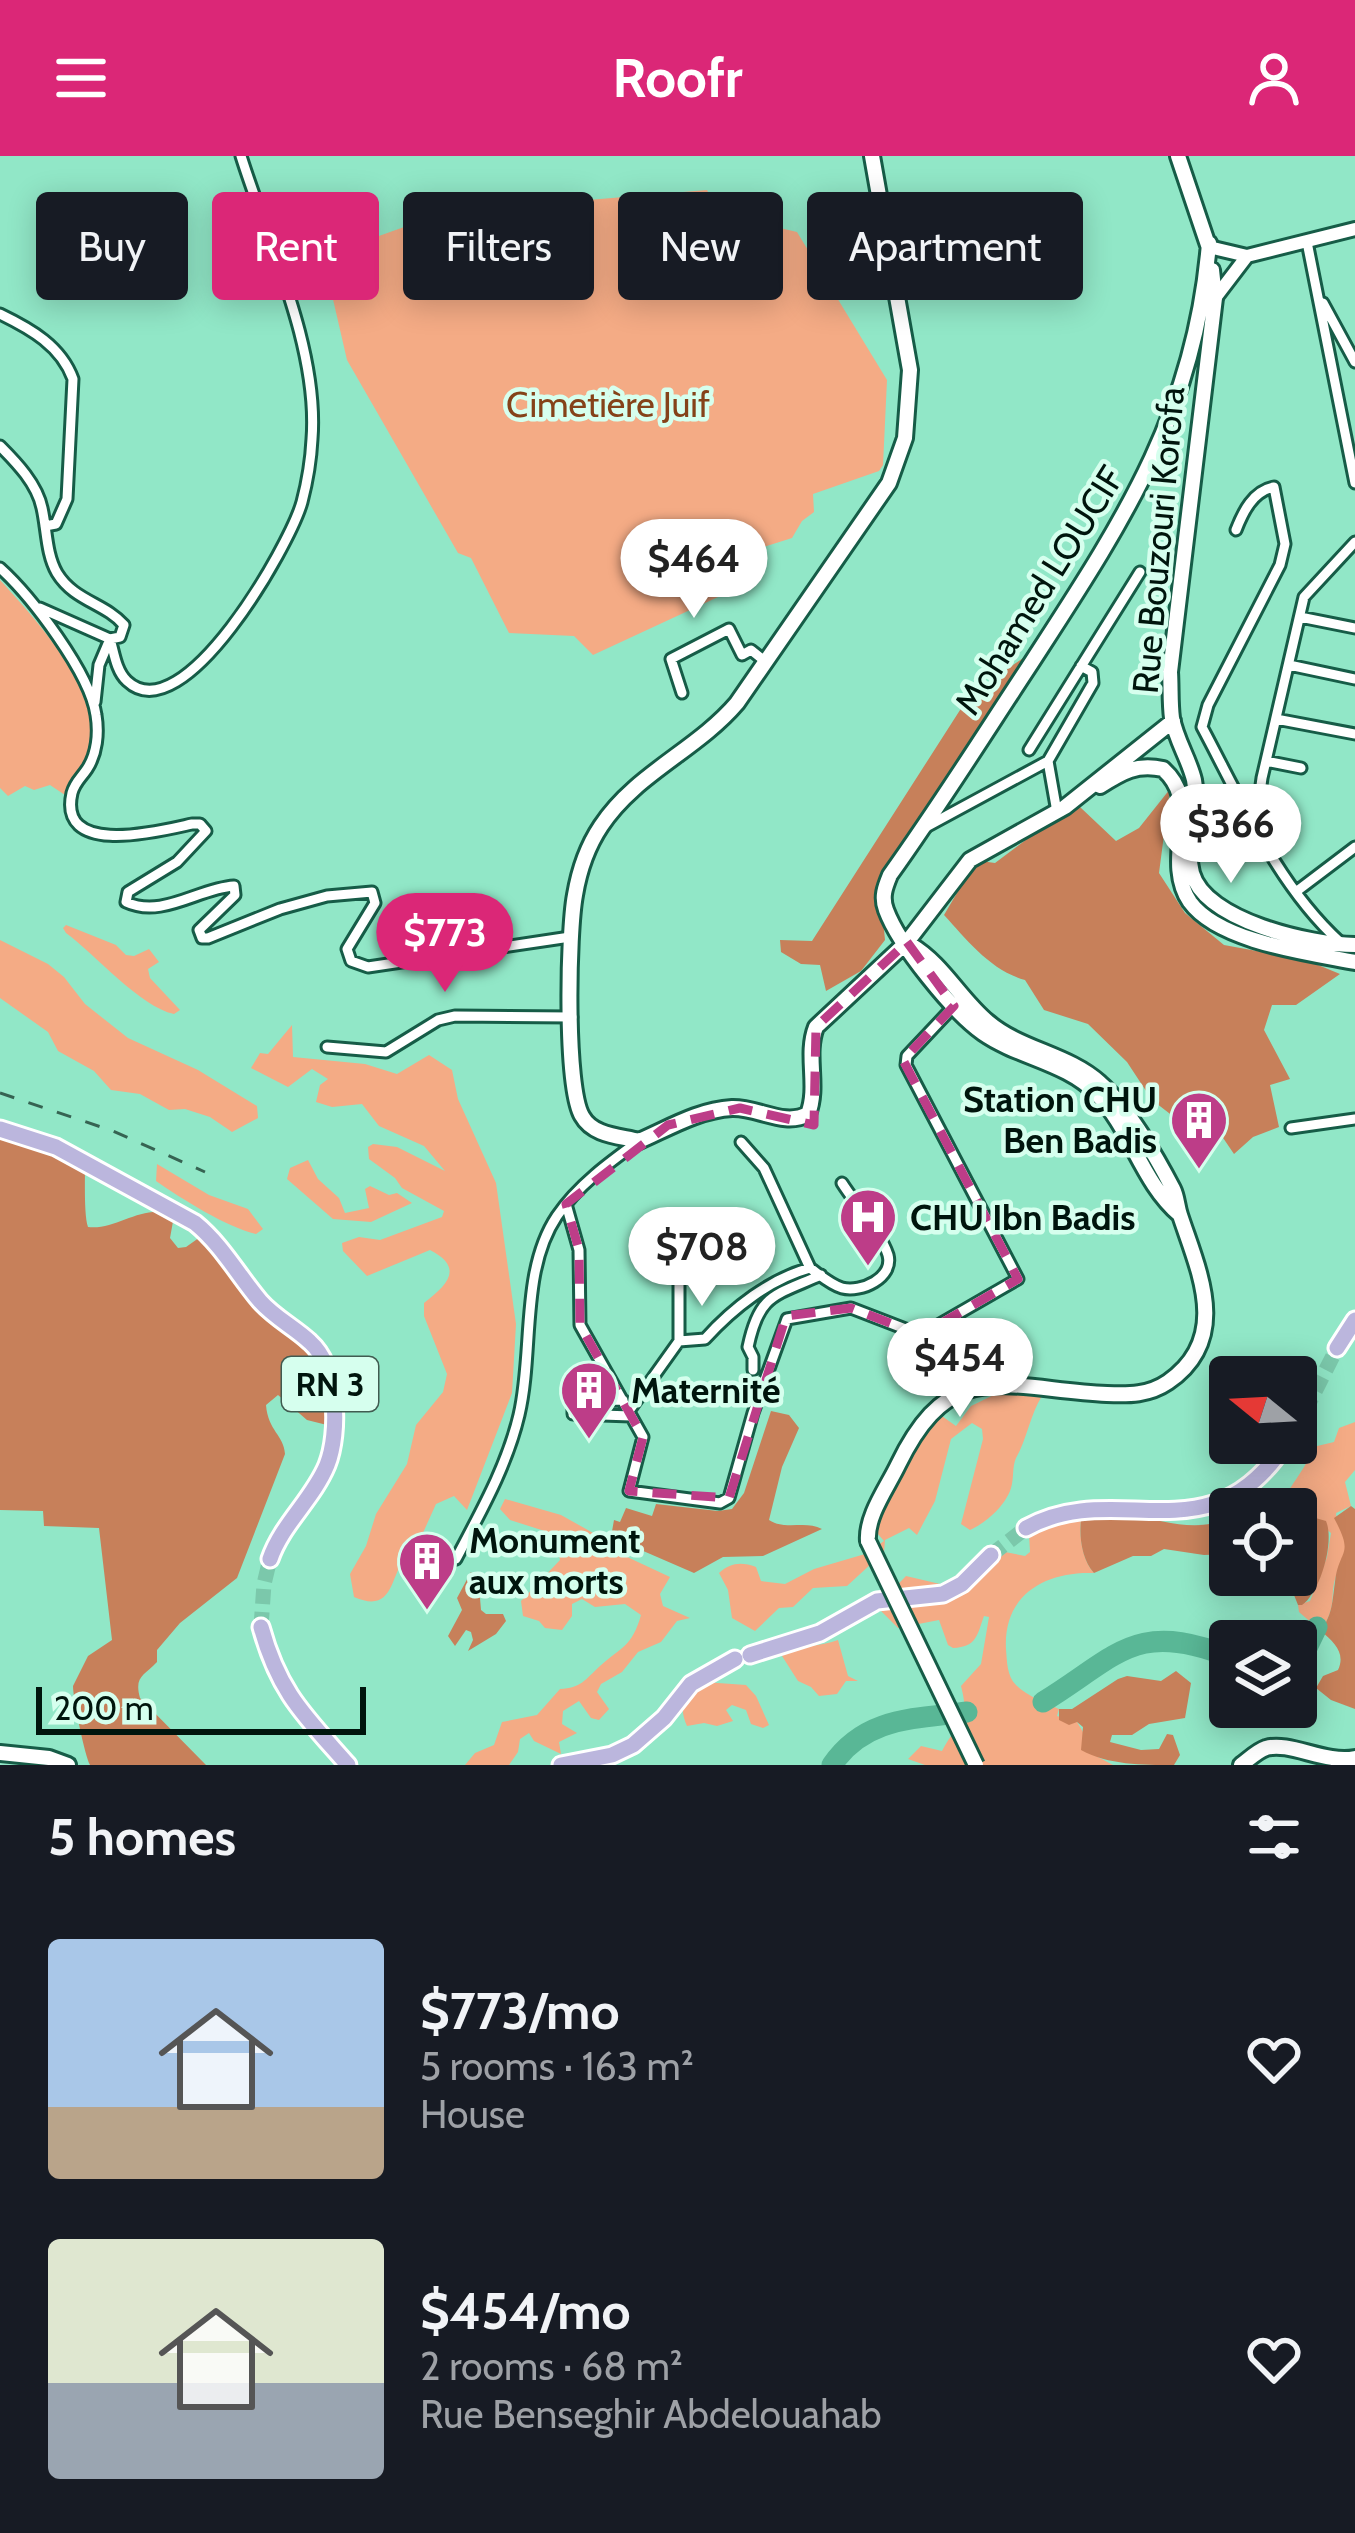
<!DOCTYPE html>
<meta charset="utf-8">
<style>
:root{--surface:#171b24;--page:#20242c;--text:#f1f3f6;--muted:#9ea1a6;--accent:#db2777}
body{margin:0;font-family:Cabin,sans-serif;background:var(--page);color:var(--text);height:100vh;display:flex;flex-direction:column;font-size:45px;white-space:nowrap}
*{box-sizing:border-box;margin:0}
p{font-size:39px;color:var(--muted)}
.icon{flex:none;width:66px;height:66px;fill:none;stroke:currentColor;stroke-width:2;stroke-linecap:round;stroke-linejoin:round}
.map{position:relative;height:1609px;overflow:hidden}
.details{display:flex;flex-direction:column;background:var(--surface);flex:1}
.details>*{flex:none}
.hud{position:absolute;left:36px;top:36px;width:1284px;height:108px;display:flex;gap:24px}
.needle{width:78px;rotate:288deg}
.buttons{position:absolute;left:1209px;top:1200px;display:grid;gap:24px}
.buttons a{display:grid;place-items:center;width:108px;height:108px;border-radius:12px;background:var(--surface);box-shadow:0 6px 30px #0003;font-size:60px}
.scale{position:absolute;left:36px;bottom:30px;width:330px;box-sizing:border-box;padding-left:12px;border:6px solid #00150d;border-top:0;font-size:33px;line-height:42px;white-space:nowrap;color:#00150d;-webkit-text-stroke:9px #d6ffee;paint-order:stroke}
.price{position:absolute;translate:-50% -102px;padding:0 27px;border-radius:42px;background:#fff;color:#222;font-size:39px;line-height:78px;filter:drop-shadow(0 3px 6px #0008)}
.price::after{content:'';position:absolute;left:50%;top:72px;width:36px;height:27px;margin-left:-18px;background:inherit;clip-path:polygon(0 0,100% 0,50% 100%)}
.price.on{background:var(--accent);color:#fff}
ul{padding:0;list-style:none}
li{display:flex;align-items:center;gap:36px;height:300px;padding:0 48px}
li span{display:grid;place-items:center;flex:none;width:336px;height:240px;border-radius:12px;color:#555}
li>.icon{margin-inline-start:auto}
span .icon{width:144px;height:144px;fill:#fffc;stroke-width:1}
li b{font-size:51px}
h2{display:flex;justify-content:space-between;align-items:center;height:144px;padding:0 48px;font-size:51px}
.chip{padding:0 42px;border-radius:12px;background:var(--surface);box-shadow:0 6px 30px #0003;font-size:42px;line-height:108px}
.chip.on{background:var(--accent);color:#fff}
header{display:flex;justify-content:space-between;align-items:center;height:156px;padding:0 48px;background:var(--accent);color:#fff;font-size:54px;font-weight:800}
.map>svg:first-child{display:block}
.green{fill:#f4ab85}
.forest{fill:#c7805a}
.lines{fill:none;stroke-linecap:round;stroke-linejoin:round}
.river{stroke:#59b796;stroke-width:21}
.primary-tunnel{stroke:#7bc8ab;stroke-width:15;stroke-dasharray:15 8;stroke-linecap:butt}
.minor-casing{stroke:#165c47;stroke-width:15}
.tertiary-casing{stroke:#165c47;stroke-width:18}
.secondary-casing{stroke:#165c47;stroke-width:20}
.primary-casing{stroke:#fff;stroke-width:21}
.minor{stroke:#fff;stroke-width:9}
.tertiary{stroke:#fff;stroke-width:12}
.secondary{stroke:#fff;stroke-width:14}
.primary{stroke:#bbb6dd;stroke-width:15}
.rail{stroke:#366352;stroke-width:3;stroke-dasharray:15 15;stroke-linecap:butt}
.secondary-bridge-casing{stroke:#165c47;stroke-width:20;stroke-linecap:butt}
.secondary-bridge{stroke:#fff;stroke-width:14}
.marked{fill:none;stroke:#bd3d88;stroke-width:9;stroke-dasharray:24 15;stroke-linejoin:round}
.labels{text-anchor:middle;stroke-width:9;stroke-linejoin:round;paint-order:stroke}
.shield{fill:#d6ffee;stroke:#405b50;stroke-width:3}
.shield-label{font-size:33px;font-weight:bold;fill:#00150d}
.park-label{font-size:36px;fill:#854219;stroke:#d6ffee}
.street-label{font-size:36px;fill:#00150d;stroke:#d6ffee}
.poi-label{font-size:36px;font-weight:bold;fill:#00150d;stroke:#d6ffee;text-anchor:start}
</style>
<header><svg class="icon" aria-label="menu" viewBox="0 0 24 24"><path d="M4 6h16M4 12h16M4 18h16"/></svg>Roofr<svg class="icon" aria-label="person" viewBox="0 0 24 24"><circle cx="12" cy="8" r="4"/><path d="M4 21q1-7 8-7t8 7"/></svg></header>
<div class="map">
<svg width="1355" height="1609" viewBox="0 0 1355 1609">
<rect width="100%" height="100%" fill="#91e7c7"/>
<path class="green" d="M 707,34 L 726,71 L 763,68 L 797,76 L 887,224 L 883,309 L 879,315 L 813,338 L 814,356 L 802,365 L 792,382 L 751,395 L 728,419 L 731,435 L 593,499 L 574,480 L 509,477 L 471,402 L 458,397 L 347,204 L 323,100 L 446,56 Z
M 0,424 C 37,465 114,546 85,607 C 80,618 70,627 65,639 L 50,629 L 34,634 L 25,630 L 8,640 L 0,632 Z
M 66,769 L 116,789 L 126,799 L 134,800 L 149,793 L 159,806 L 148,813 L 150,822 L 180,854 L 174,858 C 140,851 95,798 66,777 L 63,772 Z
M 0,784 L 48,808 L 64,821 L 85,848 L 128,882 L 198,914 L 257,950 L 258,962 L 232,976 L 210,961 L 185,953 L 169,954 L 140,938 L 111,934 L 94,915 L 58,895 L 48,876 L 0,842 Z
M 292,869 L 293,901 L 365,908 L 397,918 L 429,899 L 452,914 L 458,943 L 496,1027 L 516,1168 L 512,1237 L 467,1354 L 454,1340 L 436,1348 L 422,1379 L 403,1387 L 405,1401 C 390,1422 393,1458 354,1441 L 350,1418 L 366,1390 L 376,1358 L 407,1308 L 416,1269 L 443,1236 L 447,1218 L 424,1160 L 424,1147 C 447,1129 465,1112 430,1094 L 367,1120 L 343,1095 L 342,1087 L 359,1081 L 380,1084 L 442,1061 L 444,1055 L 402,1032 L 395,1022 L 369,1003 L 368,991 L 373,988 L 397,991 L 445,1015 L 424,990 L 379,970 L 362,948 L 332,951 L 316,946 L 320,929 L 328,923 L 312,913 L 288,931 L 251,912 L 260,897 L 268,898 Z
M 308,1004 L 318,1023 L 339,1042 L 345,1057 L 369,1052 L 365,1033 L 370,1030 L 389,1039 L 397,1037 L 412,1047 L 371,1066 L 333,1063 L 287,1023 L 290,1012 Z
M 157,1008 L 209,1039 L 248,1053 L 263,1073 L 256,1078 C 226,1071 182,1043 156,1025 Z
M 1002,1235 L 1042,1240 C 1030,1259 1027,1283 1016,1302 C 1012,1311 1014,1323 1011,1332 C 1006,1349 986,1367 970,1374 L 961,1368 L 983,1283 L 982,1273 L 972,1267 L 951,1283 L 935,1345 L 917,1379 L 909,1372 L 885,1384 L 884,1396 L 847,1430 L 813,1432 L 793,1451 L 779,1452 L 755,1475 L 732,1462 L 728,1434 L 719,1417 C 731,1406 742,1406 756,1411 L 761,1425 L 785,1428 L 814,1413 L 865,1398 L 884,1385 L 877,1377 L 873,1382 L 874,1376 L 917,1282 L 939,1258 L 956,1270 L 971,1250 Z
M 1355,1266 L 1355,1314 L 1345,1326 L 1351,1350 L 1336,1357 L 1337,1367 L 1348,1380 C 1348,1398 1343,1402 1337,1417 C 1328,1441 1339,1446 1321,1475 L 1299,1456 L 1298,1449 L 1310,1445 L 1327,1401 L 1331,1377 L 1312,1362 L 1296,1359 L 1296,1353 L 1272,1353 L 1282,1349 C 1290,1327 1307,1313 1313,1291 L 1334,1286 L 1339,1272 Z
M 505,1343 L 561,1359 L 595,1378 L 608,1392 L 670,1421 L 660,1438 L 663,1450 L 690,1462 L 677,1465 L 661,1486 L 638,1496 L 622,1516 L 601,1528 L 597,1536 L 609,1553 L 599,1564 L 591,1562 L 579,1545 L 563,1555 L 562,1568 L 577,1577 L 559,1586 L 561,1598 L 534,1585 L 529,1577 L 520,1583 L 518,1596 L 509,1609 L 465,1609 L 475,1597 L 494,1589 L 502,1566 L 537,1559 L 560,1533 C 581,1532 585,1524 600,1510 C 621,1491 632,1491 641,1459 L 625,1448 L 595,1451 L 582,1443 L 572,1448 L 572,1460 L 562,1474 L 545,1472 L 539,1465 L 523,1460 L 521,1445 L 560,1404 L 554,1378 L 510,1364 L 500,1353 Z
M 1071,1362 L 1081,1364 C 1079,1380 1082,1404 1094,1417 C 1045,1415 1003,1439 1006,1493 C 1007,1506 1007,1520 1016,1529 C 1027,1540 1045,1547 1059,1553 L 1057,1560 L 1077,1566 L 1098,1601 L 1113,1609 L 925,1609 L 908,1603 L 921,1590 L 942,1595 C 958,1564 971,1570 961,1530 L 981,1508 L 989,1461 L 984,1460 C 977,1479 977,1491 953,1492 L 948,1489 L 939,1464 L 898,1472 L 879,1453 L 879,1448 L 906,1420 L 940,1428 L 945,1443 C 972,1435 984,1412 1005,1396 L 1025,1400 L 1030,1396 L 1029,1378 Z
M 838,1484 L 848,1520 L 858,1525 L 846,1525 L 837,1538 L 819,1540 L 811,1531 L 798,1525 L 782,1500 L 784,1494 C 804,1489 819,1491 838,1484 Z
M 704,1526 L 746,1529 L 756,1540 L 769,1569 L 763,1572 L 751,1568 L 746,1554 L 732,1549 L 726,1554 L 733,1565 L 717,1570 L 704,1567 L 687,1570 C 677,1547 686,1541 704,1526 Z"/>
<path class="forest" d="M 1026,500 L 880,733 L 885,784 L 861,815 L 826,835 L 820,809 L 801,808 L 781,796 L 780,784 L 812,785 L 969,540 Z
M 1170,633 L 1159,717 L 1185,757 L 1224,789 L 1306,804 L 1340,818 L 1296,849 L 1272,849 L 1264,874 L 1290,923 L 1270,929 L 1279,971 L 1253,981 L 1234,998 L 1217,973 L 1210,944 L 1186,938 L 1178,964 L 1152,944 L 1127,906 L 1088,868 L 1044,854 L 1025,824 C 990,814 968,785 944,759 L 964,725 L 981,705 L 995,707 L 1051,665 L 1080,651 L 1116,685 L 1139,672 Z
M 0,980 L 40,991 L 85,1013 C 85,1026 84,1060 88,1071 C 116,1075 146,1045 174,1060 L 170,1082 L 178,1092 L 186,1091 L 203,1079 L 305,1188 L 319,1210 L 327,1269 L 307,1264 L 278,1239 L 266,1249 C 268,1275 284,1279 285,1298 L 237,1422 L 180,1467 L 157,1494 L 157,1506 C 144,1520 134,1520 140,1542 L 206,1609 L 90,1609 C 85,1600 73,1543 73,1530 L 88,1500 L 112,1484 L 99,1372 L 44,1370 L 43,1355 L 0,1354 Z
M 771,1255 L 789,1259 L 799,1272 L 782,1311 L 769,1364 C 786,1375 805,1364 822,1373 L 763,1400 L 723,1401 L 694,1417 L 611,1381 L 614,1364 L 620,1366 L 626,1352 L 652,1360 L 656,1348 L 718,1355 L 732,1353 L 744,1337 Z
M 1351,1350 L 1355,1353 L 1355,1553 L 1331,1544 L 1316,1532 L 1323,1520 L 1338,1514 C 1346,1497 1334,1486 1321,1475 C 1333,1456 1332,1447 1335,1426 C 1339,1392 1355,1401 1334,1362 Z
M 1298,1357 L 1326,1365 C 1335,1386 1320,1437 1302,1449 L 1298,1449 L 1286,1419 L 1296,1419 L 1296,1394 L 1301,1382 L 1296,1366 Z
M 1130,1360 C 1165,1364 1197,1378 1230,1361 L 1230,1398 L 1204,1399 L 1164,1393 L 1151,1400 L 1133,1400 L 1094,1417 C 1082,1404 1079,1381 1081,1364 Z
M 471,1416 L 479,1430 L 481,1454 L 486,1458 L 503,1458 L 506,1465 L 496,1478 L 468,1495 L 473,1484 L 471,1476 L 466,1474 L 455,1490 L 448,1480 L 462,1454 L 457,1442 Z
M 1176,1515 L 1191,1527 L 1185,1562 L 1149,1568 L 1132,1579 L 1112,1579 L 1110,1586 L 1141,1594 L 1159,1593 L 1167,1578 L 1173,1579 L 1180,1599 L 1174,1609 C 1141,1609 1109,1609 1081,1594 L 1083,1571 L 1077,1566 L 1069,1569 L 1059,1564 L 1059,1553 L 1072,1553 L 1118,1523 L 1127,1520 L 1161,1525 Z"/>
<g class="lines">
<path class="river" d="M 1296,1504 L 1305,1496 L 1317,1471
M 1043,1546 C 1118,1500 1135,1463 1230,1501
M 832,1609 C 865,1561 914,1563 967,1556"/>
<path class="primary-tunnel" d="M 1305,1255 L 1337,1192
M 991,1399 L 1026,1372
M 261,1471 L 264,1428 L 270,1403"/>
<g class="minor-casing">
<path id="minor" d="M 1307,86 L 1355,327
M 1323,147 L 1355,206
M 0,158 C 31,173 61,190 73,223 L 67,343 L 56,368 L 45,370
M 0,290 C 17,307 37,328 42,352 C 47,374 46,398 57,417 C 74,445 105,447 124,469 L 120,481 L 110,483 L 99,509 L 95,546
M 1236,374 C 1243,356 1253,335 1274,331 L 1285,388 L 1280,409 L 1208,549 L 1202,571 C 1241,644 1278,730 1340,786
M 0,412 C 31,440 90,517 96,559 C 99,577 97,598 87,613 C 81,622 75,626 72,637 C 57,703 164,674 192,668 L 200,668 L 206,675 L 177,706 L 128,736 L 126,746 C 162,763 199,732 234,730 L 235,739 L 199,774 L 202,782 L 208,782 L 280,753 L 327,740 L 372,736 L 375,747 L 347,793 L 351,805 L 368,811 L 570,781
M 40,452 L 110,483 C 114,496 116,515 127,525 C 183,578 290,389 302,346 C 307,327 311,303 312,283 C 319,193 268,86 241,0
M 1300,461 L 1355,472
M 1289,509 L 1355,523
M 682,537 L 671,503 L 729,473 L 742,499 L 751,494 L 766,506
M 1276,563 L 1355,578
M 1029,594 L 1140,416
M 1048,605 L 1057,656
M 1266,605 L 1301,612
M 1256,666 L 1262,622 L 1304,441 L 1355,386
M 926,671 L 1048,605 L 1093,527 L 1092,516 L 1081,510
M 1297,735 L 1355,691
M 327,891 L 386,896 L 438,864 L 455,860 L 572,861
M 1291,972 L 1355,963
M 741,986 L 764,1012 L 810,1112
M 566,1048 L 579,1094 L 580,1169 L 643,1281 L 629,1335 L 720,1347 L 729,1342 L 753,1257 L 787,1163 L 851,1152 L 921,1179 L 1018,1123 L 906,909 L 907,900 L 955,849
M 679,1185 L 679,1121
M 753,1214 L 753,1201 L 748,1191 C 759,1138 774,1140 821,1119
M 623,1244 L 578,1245 L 573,1248 L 573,1258 L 631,1260
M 629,1255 L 679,1185 L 705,1183 C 733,1152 770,1123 810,1112 C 820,1119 831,1129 842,1132 C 861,1137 894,1122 888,1099 C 882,1079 854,1046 842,1027
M 456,1403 C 480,1357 507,1310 519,1259 C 534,1196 520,1115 557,1060 C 578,1029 610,1006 639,985"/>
</g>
<g class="tertiary-casing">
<path id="tertiary" d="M 1209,91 L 1247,100 L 1355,73
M 1215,142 L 1247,100"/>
</g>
<g class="secondary-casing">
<path id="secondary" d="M 872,0 L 910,214 L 905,282 L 889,327 L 737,547 C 697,594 635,618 601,670 C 587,691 579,715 575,739 C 568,776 565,931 582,960 C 593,980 620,980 639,985 C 669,972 698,954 732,952 C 758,951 784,971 808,958 C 819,930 805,899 816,871 L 907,786 L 970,704 L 1065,651 L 1173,565
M 1178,0 L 1209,92
M 1212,114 L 1215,142 L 1170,516 C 1171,531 1170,547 1172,562 C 1176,584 1189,603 1194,624 C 1200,655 1184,687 1192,717 C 1205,765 1312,789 1355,789
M 1100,630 C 1122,616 1137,607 1163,613 C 1182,630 1183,649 1181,673 C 1179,698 1175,724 1190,746 C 1219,786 1309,797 1355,806
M 1180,1059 C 1142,1027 1131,973 1097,938 C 1066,906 1019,902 983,877 C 953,856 899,789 886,754 C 881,741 885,731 890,719 C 938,652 982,582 1028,512 C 1119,371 1195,261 1209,87
M 868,1385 C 866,1360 887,1332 898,1309 C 951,1199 1005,1233 1107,1238 C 1129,1239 1149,1239 1168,1226 C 1232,1182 1198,1114 1180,1059 C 1177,1050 1177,1041 1173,1033 C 1157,1002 1127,950 1100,927 C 1068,898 1021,894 988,866 C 960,843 943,808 911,789
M 0,1597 L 49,1602 L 68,1609
M 1241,1609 C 1248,1604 1257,1595 1266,1592 C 1290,1585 1325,1608 1355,1602"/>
</g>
<g class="primary-casing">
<path id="primary" d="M 0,973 L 56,991 L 195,1067 C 222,1089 238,1119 260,1145 C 275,1162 294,1171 310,1186 C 338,1211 340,1276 327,1309 C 313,1343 282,1368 270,1403
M 1337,1192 L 1355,1164
M 1296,1270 L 1305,1255
M 1026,1372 C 1117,1321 1210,1405 1286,1287
M 261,1471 C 279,1537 305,1560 348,1609
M 750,1499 L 820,1477 L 877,1445 L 943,1438 L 962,1428 L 991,1399
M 561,1609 L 612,1599 L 633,1589 L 664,1562 L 691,1528 L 735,1503"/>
</g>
<use href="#minor" class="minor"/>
<use href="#tertiary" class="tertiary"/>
<use href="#secondary" class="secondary"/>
<use href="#primary" class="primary"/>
<path class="rail" d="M 0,937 L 113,975 L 205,1016"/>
<g class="secondary-bridge-casing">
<path id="secondary-bridge" d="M 868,1385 L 976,1609"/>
</g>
<use href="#secondary-bridge" class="secondary-bridge"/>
</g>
<path class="marked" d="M 907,786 L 954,850 L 903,904 L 1018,1123 L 921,1179 L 851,1152 L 786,1160 L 729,1342 L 629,1335 L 643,1281 L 580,1169 L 579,1094 L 566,1048 L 668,969 L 740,952 L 814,969 L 816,871 Z"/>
<defs>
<g id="building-pin" transform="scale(3)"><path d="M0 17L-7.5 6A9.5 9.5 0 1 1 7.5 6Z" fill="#bd3d88" stroke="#d6ffee"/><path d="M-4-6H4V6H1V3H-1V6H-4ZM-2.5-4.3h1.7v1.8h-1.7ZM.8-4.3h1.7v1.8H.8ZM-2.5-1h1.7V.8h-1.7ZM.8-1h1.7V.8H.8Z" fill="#fff"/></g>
<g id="hospital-pin" transform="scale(3)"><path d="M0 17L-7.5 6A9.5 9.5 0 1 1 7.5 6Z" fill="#bd3d88" stroke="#d6ffee"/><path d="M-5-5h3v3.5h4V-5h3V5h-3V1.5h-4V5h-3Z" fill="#fff"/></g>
</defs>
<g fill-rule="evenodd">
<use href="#building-pin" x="1199" y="964"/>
<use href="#hospital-pin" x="868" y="1061"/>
<use href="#building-pin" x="589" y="1234"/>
<use href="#building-pin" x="427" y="1405"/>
</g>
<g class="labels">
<rect class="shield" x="282" y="1201" width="96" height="54" rx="9"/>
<g class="shield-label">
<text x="330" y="1240">RN 3</text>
</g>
<g class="park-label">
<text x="608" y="261">Cimetière Juif</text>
</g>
<g class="street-label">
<text transform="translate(1158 384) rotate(-85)" y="13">Rue Bouzouri Korofa</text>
<text transform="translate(1039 434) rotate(-58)" y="13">Mohamed LOUCIF</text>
</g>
<g class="poi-label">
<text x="1157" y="956" text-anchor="end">Station CHU<tspan x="1157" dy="41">Ben Badis</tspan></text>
<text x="910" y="1074">CHU Ibn Badis</text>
<text x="631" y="1247">Maternité</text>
<text x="469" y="1397">Monument<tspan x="469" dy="41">aux morts</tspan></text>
</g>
</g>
</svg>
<div class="buttons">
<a><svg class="needle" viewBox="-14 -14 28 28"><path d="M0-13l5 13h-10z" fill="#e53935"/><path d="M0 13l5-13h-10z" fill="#9ea1a6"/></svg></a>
<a><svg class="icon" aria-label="locate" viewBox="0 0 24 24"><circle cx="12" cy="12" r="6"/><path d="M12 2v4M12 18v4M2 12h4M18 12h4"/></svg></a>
<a><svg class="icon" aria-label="layers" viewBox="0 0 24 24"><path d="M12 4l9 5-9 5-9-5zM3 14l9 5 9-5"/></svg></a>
</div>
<div class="scale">200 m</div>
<b class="price" style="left:694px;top:465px">$464</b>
<b class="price" style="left:1231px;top:730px">$366</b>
<b class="price on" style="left:445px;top:839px">$773</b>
<b class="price" style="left:702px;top:1153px">$708</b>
<b class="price" style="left:960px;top:1264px">$454</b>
<div class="hud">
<a class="chip">Buy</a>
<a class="chip on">Rent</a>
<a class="chip">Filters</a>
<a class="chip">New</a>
<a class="chip">Apartment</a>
</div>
</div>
<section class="details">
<h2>5 homes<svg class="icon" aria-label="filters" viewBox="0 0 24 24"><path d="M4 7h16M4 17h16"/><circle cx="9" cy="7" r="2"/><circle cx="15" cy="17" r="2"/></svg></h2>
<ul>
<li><span style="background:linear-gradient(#a9c7e8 70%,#b9a48a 0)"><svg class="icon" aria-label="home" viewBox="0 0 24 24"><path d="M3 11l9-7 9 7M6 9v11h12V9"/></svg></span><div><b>$773/mo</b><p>5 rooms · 163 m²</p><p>House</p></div><svg class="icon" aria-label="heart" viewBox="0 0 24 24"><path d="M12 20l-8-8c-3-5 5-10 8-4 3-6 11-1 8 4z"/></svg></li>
<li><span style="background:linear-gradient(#dfe7d0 60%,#9aa5b1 0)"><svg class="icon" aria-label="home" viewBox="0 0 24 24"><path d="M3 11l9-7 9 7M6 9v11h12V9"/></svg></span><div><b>$454/mo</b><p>2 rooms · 68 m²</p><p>Rue Benseghir Abdelouahab</p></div><svg class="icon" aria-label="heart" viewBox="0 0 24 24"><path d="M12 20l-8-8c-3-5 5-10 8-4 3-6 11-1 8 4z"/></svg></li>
</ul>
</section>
